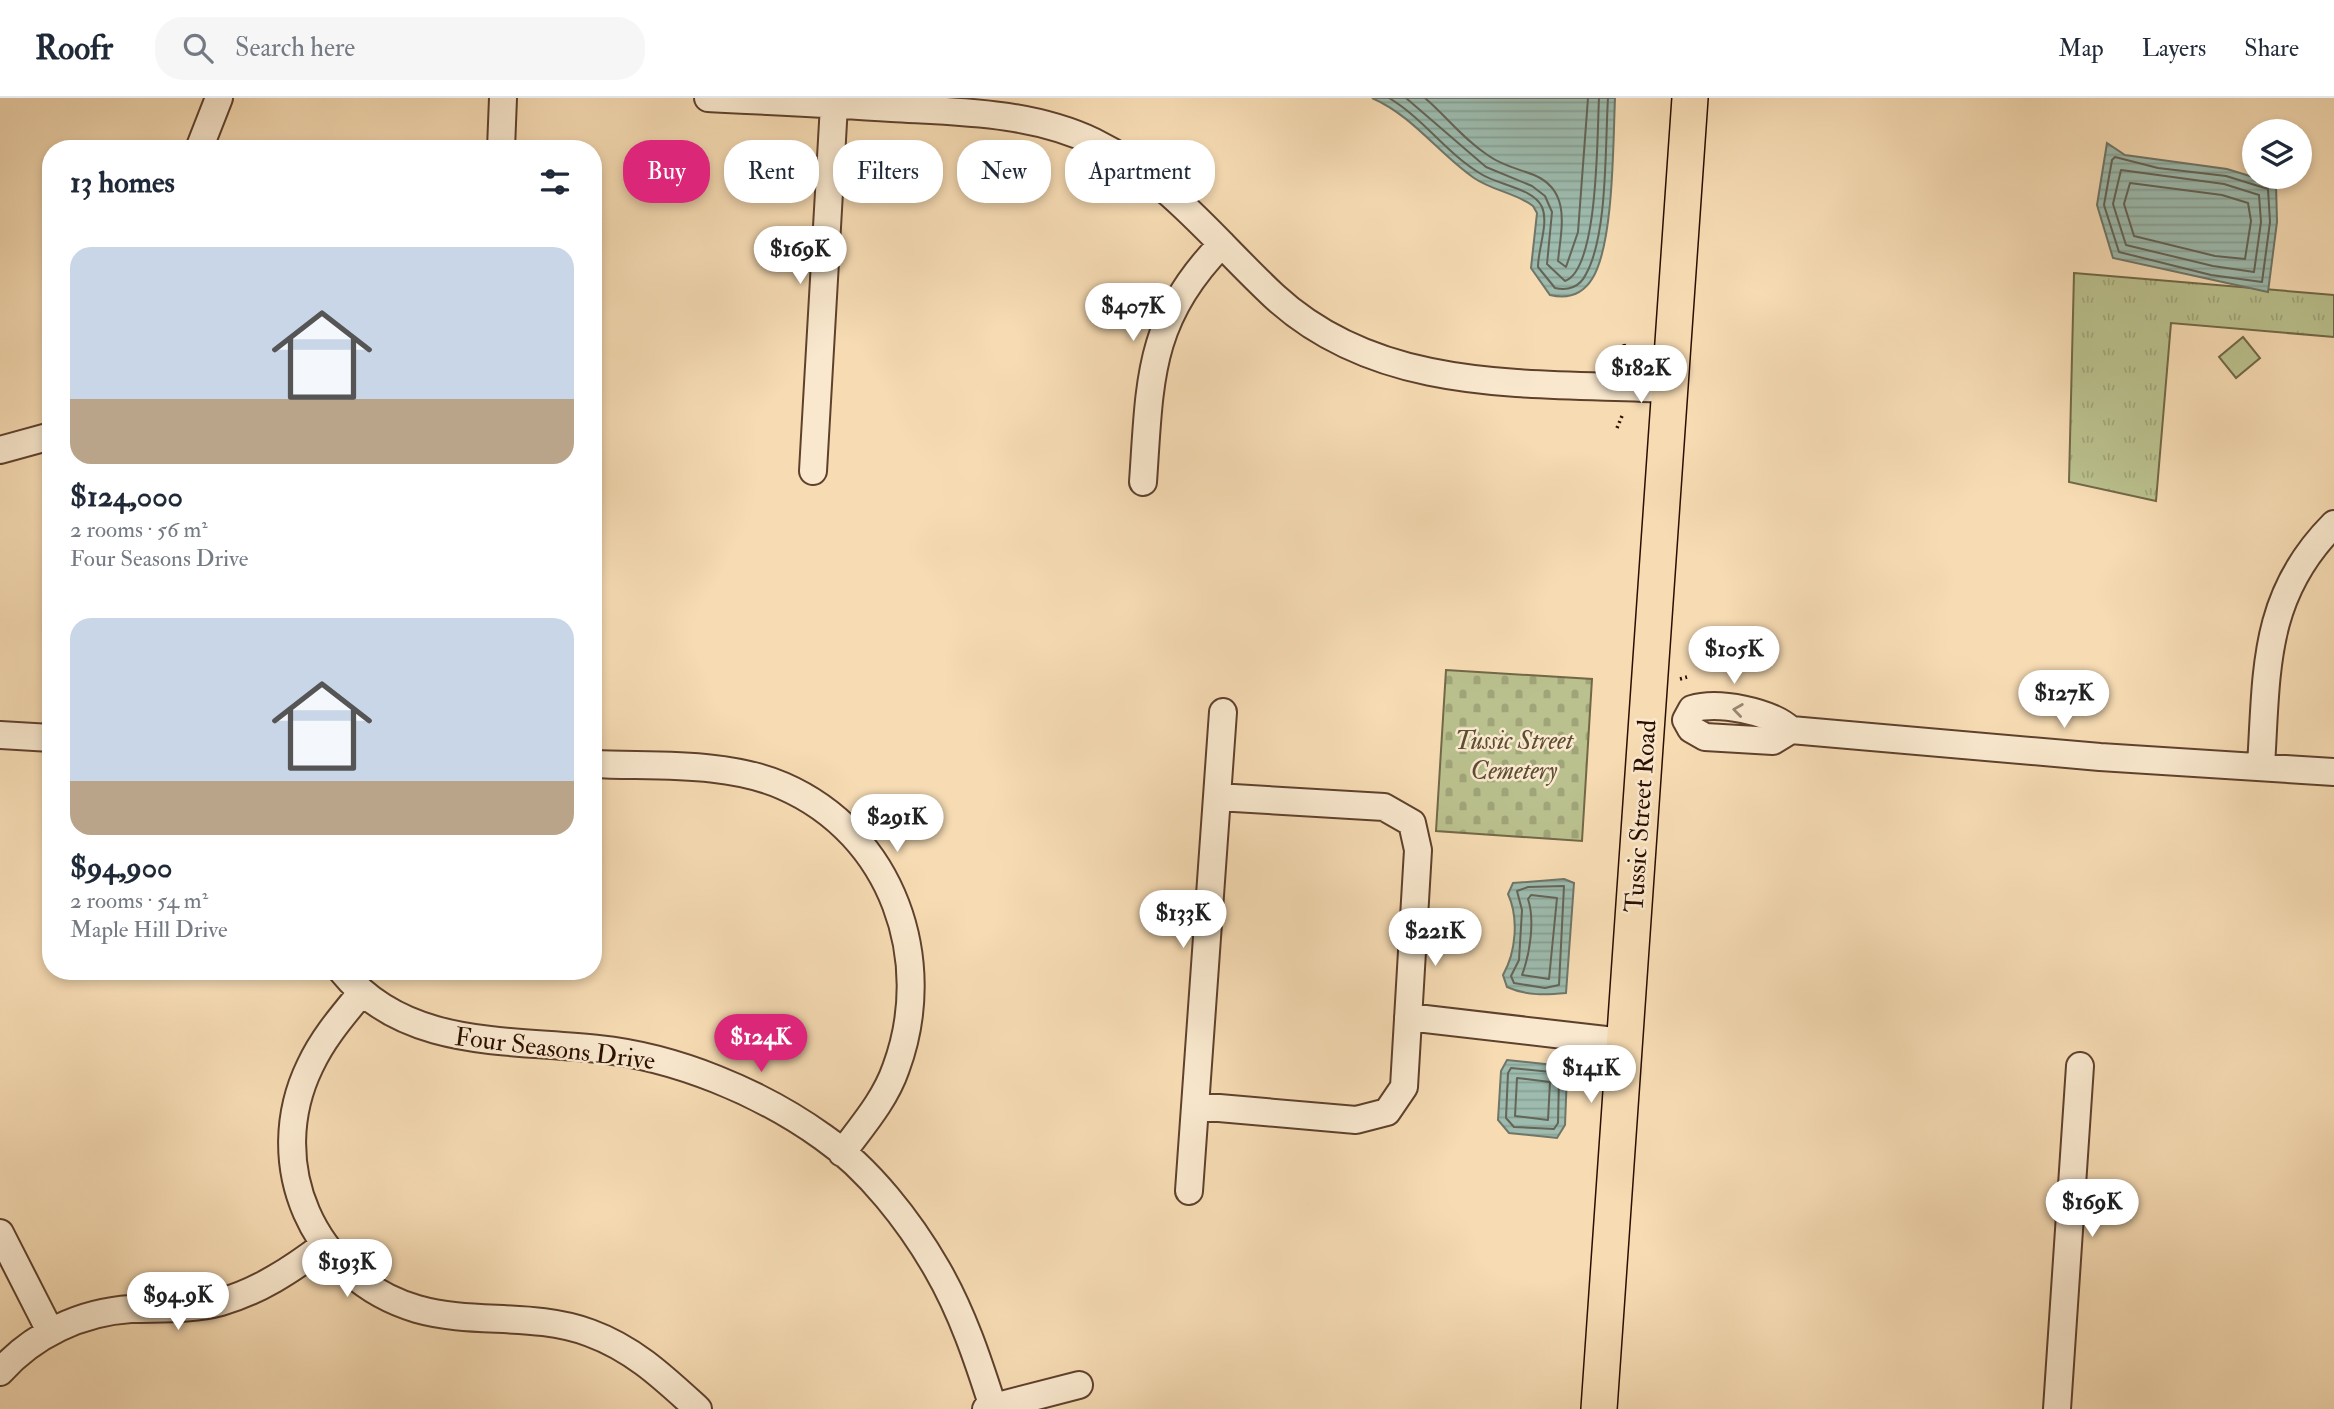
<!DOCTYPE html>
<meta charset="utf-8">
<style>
:root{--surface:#fff;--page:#f6f6f7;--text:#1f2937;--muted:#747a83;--line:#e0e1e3;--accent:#db2777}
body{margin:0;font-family:"IM FELL Double Pica",serif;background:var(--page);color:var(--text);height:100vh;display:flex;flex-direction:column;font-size:26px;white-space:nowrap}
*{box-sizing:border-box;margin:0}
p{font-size:23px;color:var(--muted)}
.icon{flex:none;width:38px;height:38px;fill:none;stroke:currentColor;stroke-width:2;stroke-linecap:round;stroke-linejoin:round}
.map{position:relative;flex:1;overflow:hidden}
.details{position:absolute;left:42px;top:42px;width:560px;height:840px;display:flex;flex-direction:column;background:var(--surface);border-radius:28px;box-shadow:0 4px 10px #0003}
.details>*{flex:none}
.hud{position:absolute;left:623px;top:42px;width:665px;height:63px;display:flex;gap:14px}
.controls{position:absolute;left:2242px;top:21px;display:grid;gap:14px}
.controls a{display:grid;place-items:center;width:70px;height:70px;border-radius:50%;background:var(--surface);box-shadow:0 4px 10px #0003;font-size:35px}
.price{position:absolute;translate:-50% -60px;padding:0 16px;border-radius:24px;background:#fff;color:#222;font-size:23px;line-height:46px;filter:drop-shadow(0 2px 4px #0008)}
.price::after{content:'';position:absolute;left:50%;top:42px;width:21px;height:16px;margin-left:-10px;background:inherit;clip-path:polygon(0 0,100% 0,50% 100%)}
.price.on{background:var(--accent);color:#fff}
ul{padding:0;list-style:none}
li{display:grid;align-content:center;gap:14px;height:371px;padding:0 28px}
li span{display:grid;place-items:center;height:217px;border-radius:21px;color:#555}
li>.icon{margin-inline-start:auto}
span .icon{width:126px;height:126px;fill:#fffc;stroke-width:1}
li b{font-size:30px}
h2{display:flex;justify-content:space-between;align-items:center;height:84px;padding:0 28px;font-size:30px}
.chip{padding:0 24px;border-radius:28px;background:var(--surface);box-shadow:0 4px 10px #0003;font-size:24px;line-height:63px}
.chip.on{background:var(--accent);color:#fff}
header{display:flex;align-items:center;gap:42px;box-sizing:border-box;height:98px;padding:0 35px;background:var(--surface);border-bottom:2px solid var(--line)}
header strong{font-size:33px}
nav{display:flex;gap:38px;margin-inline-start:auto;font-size:24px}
.search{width:490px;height:63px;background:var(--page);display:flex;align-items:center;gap:18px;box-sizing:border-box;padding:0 24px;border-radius:28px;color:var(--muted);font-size:26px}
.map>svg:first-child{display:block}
.cemetery{fill:url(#cemetery-stones);stroke:#726847;stroke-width:2}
.park{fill:url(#park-tufts);stroke:#726847;stroke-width:2}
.pitch{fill:#bac18e;stroke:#726847;stroke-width:2}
.water{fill:url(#water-rules);stroke:#6f7668;stroke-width:2}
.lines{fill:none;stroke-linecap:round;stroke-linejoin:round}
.shore{stroke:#646457;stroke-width:2}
.minor-casing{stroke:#5e412d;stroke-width:30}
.major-casing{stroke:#2b0e00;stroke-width:38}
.path{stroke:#2b0e00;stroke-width:3.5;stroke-dasharray:2 3.5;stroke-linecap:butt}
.minor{stroke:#f9e8ce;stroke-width:26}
.major{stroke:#f6dbb3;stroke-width:35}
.oneway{stroke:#9c8671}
.labels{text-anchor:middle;stroke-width:5;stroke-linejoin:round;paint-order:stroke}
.park-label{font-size:26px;font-style:italic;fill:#5d4d32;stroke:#f9e8ce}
.street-label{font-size:26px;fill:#2b0e00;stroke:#f9e8ce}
</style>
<header>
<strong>Roofr</strong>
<div class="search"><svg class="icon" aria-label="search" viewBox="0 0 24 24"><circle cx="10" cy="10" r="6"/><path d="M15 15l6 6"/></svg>Search here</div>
<nav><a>Map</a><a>Layers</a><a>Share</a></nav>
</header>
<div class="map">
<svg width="2334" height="1311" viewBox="0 0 2334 1311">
<defs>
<pattern id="cemetery-stones" width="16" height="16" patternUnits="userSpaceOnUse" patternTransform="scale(1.75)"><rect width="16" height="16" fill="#bac18e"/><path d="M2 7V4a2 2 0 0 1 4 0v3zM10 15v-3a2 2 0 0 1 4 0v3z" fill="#a0a579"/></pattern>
<pattern id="park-tufts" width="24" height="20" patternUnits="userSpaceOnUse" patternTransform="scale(1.75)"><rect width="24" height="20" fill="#bac18e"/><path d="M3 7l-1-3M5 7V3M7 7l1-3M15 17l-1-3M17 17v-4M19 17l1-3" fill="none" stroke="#a0a579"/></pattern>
<pattern id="water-rules" width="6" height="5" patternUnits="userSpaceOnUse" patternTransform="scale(1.75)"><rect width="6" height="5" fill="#9dbbae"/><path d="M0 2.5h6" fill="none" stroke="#87a094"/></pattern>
</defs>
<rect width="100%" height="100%" fill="#f6dbb3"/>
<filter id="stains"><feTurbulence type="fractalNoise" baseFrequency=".00286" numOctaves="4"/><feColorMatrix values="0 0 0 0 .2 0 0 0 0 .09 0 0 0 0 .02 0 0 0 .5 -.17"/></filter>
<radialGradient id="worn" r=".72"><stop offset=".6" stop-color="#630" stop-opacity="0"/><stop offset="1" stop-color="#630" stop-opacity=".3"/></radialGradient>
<path class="cemetery" d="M 1446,572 L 1592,581 L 1582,743 L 1436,733 Z"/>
<path class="park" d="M 2074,175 L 2334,197 L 2334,239 L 2171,225 L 2156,403 L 2069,384 Z"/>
<path class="pitch" d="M 2243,239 L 2260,260 L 2236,280 L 2219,259 Z"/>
<path class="water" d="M 1372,0 L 1615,0 C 1613,43 1614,147 1592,181 C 1582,197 1567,201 1550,197 L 1531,170 L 1537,115 L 1533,108 C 1516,95 1493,93 1474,80 C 1438,55 1413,18 1372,0 Z
M 2107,45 L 2125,57 L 2227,71 L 2276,86 L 2277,124 L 2268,194 L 2113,160 L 2097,107 Z
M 1564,781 L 1574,785 L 1566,895 C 1546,897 1527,898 1507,889 L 1503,877 C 1516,854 1519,820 1508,796 L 1513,785 Z
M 1507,962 L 1554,967 L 1567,976 L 1565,1027 L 1557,1040 L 1509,1035 L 1498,1022 L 1501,973 Z"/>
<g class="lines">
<path class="shore" d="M 1389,0 C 1424,21 1446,55 1481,76 C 1498,87 1533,90 1542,109 C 1549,125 1538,151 1538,169 L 1555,190 C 1568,193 1580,189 1586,176 C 1608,137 1605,46 1608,0
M 1406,0 L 1486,69 L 1532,88 L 1545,98 L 1552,114 L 1547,166 L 1565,183 C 1599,171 1597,34 1599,0
M 1425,0 C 1447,19 1464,42 1489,58 C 1503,68 1519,71 1534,77 C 1572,93 1561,131 1558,163 L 1566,169 L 1578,134 L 1588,0
M 2115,59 L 2158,70 L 2226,78 L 2268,91 L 2270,124 L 2262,184 L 2211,177 L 2119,154 L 2104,107 L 2112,62 Z
M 2121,72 L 2224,86 L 2259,97 L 2261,124 L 2254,174 L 2213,168 L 2126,147 L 2113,106 Z
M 2130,85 L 2222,97 L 2248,105 L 2251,123 L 2245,161 L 2215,158 L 2134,138 L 2124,106 Z
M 1564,788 L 1559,887 L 1545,890 L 1514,885 L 1511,878 L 1519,862 L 1522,812 L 1517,793 L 1528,789 Z
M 1531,797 L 1557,800 L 1549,881 L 1522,877 C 1530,856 1535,822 1528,801 Z
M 1511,970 L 1551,974 L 1559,980 L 1558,1025 L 1554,1031 L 1514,1029 L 1506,1020 L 1508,975 Z
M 1517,980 L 1550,984 L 1548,1022 L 1515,1018 Z"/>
<g class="minor-casing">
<path id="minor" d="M 708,0 C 769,3 831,6 892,10 C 961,14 1031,14 1094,44 C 1168,80 1215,143 1274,198 C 1382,298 1534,284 1670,291
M 199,51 L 219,0
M 501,51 L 503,0
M 0,352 L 51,338
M 813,373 L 834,7
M 1143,384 C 1150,284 1147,222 1222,146
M 1686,622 L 1692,611 C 1718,603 1770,613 1791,632 L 2100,659 L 2334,674
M 1686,622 L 1691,631 L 1705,639 L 1773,643 L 1791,632
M 0,637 L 51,640
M 593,666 C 654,669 726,663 783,688 C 893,736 936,862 896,970 C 885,1002 862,1028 842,1055
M 2261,668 C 2267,573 2262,498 2334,426
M 342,873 C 405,951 508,941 598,951 C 676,959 760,994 823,1039 C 869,1071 910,1124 937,1171 C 962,1214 978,1262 993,1309
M 362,894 C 343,917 323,940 310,968 C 263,1065 312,1180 417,1211 C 473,1227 534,1214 590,1235 C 634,1251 664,1280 698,1311
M 1408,919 L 1623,944
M 1196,1008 L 1356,1022 L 1387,1014 L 1404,989 L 1418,752 L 1412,725 L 1384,709 L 1217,699
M 1189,1093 L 1223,614
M 0,1135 L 50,1233
M 0,1274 C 33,1237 81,1214 131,1211 C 161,1210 192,1212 221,1204 C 259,1193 291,1172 323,1148
M 986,1311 L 1079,1287
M 2057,1311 L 2080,968"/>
</g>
<g class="major-casing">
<path id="major" d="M 1599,1311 L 1690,0"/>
</g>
<path class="path" d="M 1624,246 L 1627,260
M 1617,330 L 1622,318
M 1680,581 L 1687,579"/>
<use href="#minor" class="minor"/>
<use href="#major" class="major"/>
</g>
<defs><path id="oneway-chevron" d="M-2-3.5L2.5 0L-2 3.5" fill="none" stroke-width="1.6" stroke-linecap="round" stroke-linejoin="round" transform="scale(1.75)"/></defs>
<use class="oneway" href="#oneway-chevron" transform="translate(1738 612) rotate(-172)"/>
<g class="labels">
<g class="park-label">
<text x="1514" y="651">Tussic Street<tspan x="1514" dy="30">Cemetery</tspan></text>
</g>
<g class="street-label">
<text transform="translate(1640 718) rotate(-86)" y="9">Tussic Street Road</text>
<text transform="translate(555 950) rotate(7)" y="9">Four Seasons Drive</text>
</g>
</g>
<rect width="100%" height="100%" filter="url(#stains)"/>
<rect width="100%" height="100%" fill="url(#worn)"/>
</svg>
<div class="controls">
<a><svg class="icon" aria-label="layers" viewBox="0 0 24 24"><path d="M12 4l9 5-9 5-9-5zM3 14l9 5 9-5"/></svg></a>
</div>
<b class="price" style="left:800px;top:188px">$169K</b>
<b class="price" style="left:1133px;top:245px">$407K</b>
<b class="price" style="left:1641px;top:307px">$182K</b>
<b class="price" style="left:1734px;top:588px">$105K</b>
<b class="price" style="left:2064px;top:632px">$127K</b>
<b class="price" style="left:897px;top:756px">$291K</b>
<b class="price" style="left:1183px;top:852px">$133K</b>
<b class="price" style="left:1435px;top:870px">$221K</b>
<b class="price on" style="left:761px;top:976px">$124K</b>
<b class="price" style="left:1591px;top:1007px">$141K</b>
<b class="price" style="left:2092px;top:1141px">$169K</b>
<b class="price" style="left:347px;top:1201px">$193K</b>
<b class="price" style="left:178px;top:1234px">$94.9K</b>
<div class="hud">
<a class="chip on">Buy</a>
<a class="chip">Rent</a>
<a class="chip">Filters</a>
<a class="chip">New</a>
<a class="chip">Apartment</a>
</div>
<section class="details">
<h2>13 homes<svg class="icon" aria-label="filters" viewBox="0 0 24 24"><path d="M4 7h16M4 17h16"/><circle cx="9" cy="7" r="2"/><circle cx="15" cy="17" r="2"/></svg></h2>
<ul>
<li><span style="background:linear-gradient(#c9d6e8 70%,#b9a48a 0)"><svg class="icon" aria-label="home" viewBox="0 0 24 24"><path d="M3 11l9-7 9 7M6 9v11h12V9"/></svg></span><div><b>$124,000</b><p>2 rooms · 56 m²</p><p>Four Seasons Drive</p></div></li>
<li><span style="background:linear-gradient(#c9d6e8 75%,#b9a48a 0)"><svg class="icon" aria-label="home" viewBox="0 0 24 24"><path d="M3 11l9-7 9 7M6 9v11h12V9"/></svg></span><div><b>$94,900</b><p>2 rooms · 54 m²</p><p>Maple Hill Drive</p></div></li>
</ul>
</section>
</div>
